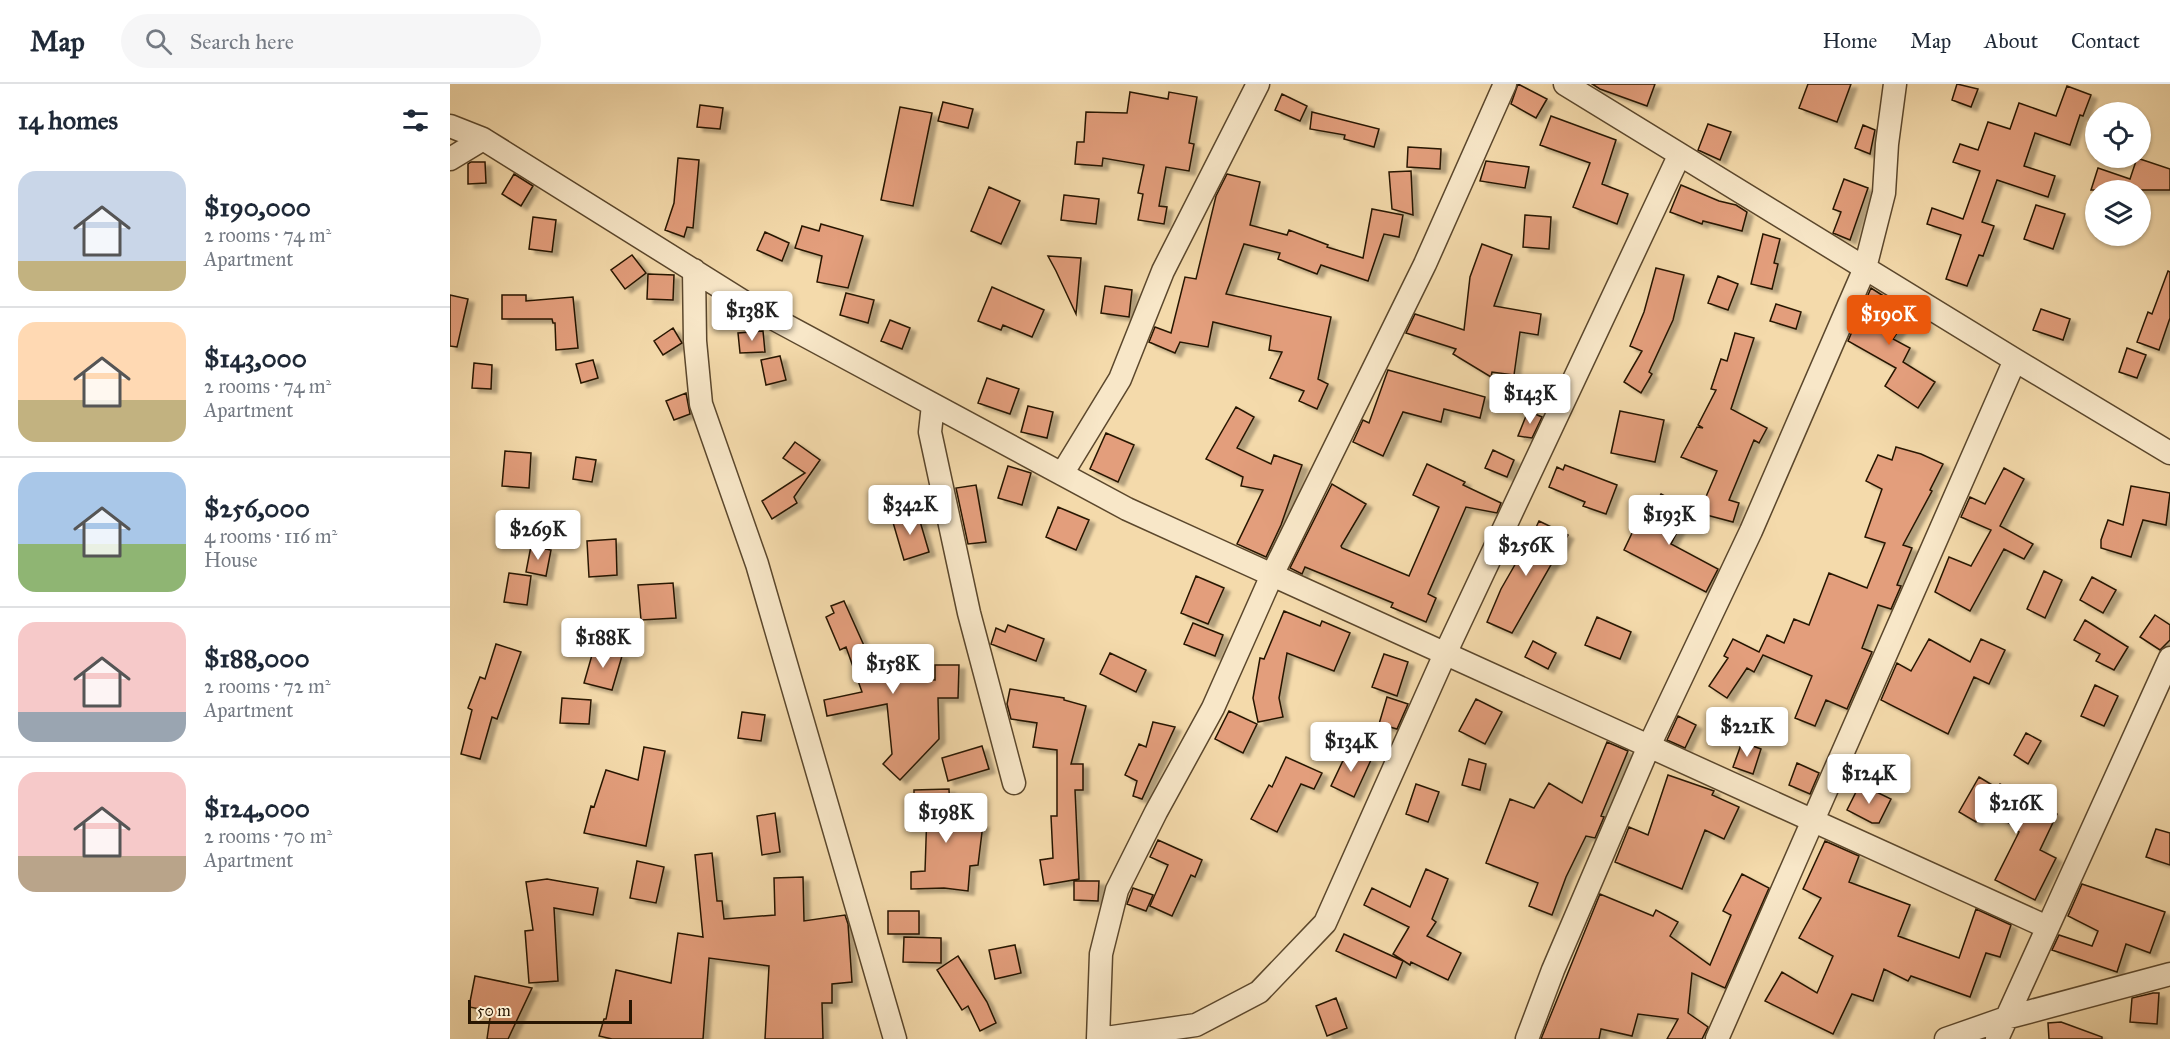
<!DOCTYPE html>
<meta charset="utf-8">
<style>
:root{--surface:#fff;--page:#f6f6f7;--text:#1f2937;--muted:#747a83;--line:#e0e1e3;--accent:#ea580c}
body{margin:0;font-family:"IM FELL Great Primer",serif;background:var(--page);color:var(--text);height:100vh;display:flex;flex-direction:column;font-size:22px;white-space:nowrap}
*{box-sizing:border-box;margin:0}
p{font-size:20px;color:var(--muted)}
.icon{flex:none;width:33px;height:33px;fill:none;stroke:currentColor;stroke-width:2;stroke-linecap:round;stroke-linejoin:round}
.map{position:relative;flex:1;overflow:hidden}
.drawer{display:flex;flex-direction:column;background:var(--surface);width:450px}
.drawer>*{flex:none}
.controls{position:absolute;left:1635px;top:18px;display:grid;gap:12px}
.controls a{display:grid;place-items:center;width:66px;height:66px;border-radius:50%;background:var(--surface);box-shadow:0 2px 4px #0004;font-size:30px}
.scale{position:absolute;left:18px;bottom:15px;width:164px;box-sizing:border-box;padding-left:6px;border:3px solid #281602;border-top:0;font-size:16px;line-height:21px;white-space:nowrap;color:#281602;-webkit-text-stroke:4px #f8e7c8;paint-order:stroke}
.price{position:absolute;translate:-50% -51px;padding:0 14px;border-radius:6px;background:#fff;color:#222;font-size:20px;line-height:39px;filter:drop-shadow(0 2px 3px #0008)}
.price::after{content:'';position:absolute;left:50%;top:36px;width:18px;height:14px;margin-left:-9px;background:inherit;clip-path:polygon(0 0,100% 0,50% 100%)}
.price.on{background:var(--accent);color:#fff}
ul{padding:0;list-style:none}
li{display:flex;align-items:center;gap:18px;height:150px;padding:0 18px}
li+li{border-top:2px solid var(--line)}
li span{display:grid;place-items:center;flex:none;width:168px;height:120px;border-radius:18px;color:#555}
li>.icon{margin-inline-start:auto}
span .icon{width:72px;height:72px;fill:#fffc;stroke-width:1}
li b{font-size:26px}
h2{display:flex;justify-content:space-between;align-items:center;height:72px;padding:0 18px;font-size:26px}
header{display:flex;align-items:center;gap:36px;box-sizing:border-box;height:84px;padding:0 30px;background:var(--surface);border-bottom:2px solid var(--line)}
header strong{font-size:28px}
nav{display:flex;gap:33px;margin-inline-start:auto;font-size:21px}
.search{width:420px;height:54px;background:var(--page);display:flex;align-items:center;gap:15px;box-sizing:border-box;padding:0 21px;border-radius:33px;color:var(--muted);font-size:22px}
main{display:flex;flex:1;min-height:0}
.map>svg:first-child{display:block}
.building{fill:#e39e7b;stroke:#281602;stroke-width:1.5;filter:url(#shadow)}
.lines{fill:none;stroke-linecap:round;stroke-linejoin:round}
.street-casing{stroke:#5b472c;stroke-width:25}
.street{stroke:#f8e7c8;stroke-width:22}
</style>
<header>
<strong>Map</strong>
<div class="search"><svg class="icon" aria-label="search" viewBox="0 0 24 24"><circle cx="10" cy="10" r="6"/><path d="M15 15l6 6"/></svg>Search here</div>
<nav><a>Home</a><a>Map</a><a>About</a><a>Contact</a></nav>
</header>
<main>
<section class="drawer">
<h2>14 homes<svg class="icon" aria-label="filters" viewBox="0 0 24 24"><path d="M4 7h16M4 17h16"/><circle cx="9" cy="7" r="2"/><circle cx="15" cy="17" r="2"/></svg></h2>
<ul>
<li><span style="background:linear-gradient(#c9d6e8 75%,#c2b280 0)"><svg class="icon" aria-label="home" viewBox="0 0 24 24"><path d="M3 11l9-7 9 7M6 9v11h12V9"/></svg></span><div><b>$190,000</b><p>2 rooms · 74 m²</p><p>Apartment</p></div></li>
<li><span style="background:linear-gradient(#ffd9b3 65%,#c2b280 0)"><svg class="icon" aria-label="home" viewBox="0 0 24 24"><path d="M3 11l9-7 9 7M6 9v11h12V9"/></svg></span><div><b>$143,000</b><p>2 rooms · 74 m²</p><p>Apartment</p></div></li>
<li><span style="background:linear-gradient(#a9c7e8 60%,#8fb573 0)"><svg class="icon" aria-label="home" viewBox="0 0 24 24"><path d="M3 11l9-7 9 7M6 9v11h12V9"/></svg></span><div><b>$256,000</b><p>4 rooms · 116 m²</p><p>House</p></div></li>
<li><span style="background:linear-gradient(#f6c9c9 75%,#9aa5b1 0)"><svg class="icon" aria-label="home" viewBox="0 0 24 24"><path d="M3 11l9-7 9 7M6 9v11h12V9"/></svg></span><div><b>$188,000</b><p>2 rooms · 72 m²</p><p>Apartment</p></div></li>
<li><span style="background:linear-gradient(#f6c9c9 70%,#b9a48a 0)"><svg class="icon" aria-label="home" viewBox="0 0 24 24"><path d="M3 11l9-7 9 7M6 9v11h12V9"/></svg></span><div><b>$124,000</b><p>2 rooms · 70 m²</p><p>Apartment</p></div></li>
</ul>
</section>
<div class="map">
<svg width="1720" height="955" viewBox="0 0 1720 955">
<defs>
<filter id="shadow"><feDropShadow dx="6" dy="4" stdDeviation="1.5" flood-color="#0004"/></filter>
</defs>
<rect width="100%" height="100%" fill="#f4daab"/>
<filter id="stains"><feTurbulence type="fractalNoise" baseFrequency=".00333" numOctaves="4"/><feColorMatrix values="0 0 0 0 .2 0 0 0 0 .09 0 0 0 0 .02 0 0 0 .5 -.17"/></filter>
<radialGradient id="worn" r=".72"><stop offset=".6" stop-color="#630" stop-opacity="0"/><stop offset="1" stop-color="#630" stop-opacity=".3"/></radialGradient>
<path class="building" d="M 1068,0 L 1097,15 L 1086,34 L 1061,20 Z
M 1142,0 L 1205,0 L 1197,22 L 1150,5 Z
M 1358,0 L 1401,0 L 1387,38 L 1349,24 Z
M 1507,0 L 1528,5 L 1521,23 L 1502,16 Z
M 1617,2 L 1641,11 L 1633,32 L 1630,31 L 1620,61 L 1585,49 L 1574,82 L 1605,92 L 1598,113 L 1547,96 L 1532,138 L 1544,142 L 1533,172 L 1529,171 L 1517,202 L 1496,195 L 1511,151 L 1477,140 L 1482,124 L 1513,135 L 1530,87 L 1503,78 L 1510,60 L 1528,66 L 1538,38 L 1560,45 L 1569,19 L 1606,32 Z
M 680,8 L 718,15 L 719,8 L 747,13 L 739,59 L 744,60 L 739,87 L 716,83 L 709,122 L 717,123 L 714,140 L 688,136 L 693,110 L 688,109 L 694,81 L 653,74 L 652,82 L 625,80 L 627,58 L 634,58 L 636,28 L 677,29 Z
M 832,10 L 857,22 L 850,37 L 825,26 Z
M 493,18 L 523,25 L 518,44 L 488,37 Z
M 250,21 L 273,24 L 270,45 L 247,43 Z
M 450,23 L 482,29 L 463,122 L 431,116 Z
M 862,28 L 929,45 L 924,63 L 894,55 L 895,51 L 860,45 Z
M 1101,32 L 1166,56 L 1152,100 L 1178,110 L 1167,140 L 1123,123 L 1140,79 L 1090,61 Z
M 1258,40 L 1281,48 L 1270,76 L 1248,66 Z
M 1413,41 L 1425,46 L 1420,70 L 1405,64 Z
M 958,63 L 991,65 L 990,85 L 957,83 Z
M 228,74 L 249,76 L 243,144 L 237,143 L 234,153 L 215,146 L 224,119 Z
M 1687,74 L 1720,85 L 1720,106 L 1641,106 L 1648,84 L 1680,95 Z
M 1036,77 L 1079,83 L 1075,104 L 1030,97 Z
M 21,78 L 35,78 L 36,99 L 18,100 L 18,80 Z
M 961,87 L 963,131 L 942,125 L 939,88 Z
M 64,90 L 83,102 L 71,122 L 52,110 Z
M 777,90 L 810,98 L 800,141 L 837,151 L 839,146 L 878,161 L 877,163 L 913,174 L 922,125 L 953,131 L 949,153 L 934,150 L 918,197 L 871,181 L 867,190 L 828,175 L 830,169 L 794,160 L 776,210 L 881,233 L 868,295 L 878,300 L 867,325 L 849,317 L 854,307 L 820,294 L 832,268 L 819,266 L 821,252 L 763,238 L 758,263 L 730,258 L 725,269 L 699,258 L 705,243 L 721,249 L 735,193 L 746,195 L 766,112 Z
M 1394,95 L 1418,104 L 1400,156 L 1383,149 L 1391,128 L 1383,125 Z
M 1231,101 L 1269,117 L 1286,121 L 1297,128 L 1292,147 L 1253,137 L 1252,140 L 1220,128 Z
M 539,103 L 570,117 L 551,160 L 521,147 Z
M 614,111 L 649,115 L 646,140 L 611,136 Z
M 1586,121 L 1615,130 L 1603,165 L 1574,155 Z
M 1075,131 L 1101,133 L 1099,165 L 1073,163 Z
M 83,133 L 106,136 L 102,168 L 79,165 Z
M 371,140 L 413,152 L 398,204 L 367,198 L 372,172 L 345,164 L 352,142 L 369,147 Z
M 315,148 L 339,159 L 332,177 L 307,166 Z
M 1313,150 L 1330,155 L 1324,179 L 1328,180 L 1322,205 L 1301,200 Z
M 1032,160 L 1062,171 L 1044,222 L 1091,230 L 1088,251 L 1070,248 L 1064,291 L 1042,288 L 1041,293 L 1003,270 L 1006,265 L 956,249 L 965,230 L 1014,246 L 1020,193 Z
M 182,171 L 196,189 L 175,205 L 161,186 Z
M 598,172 L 631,174 L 626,230 L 606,187 Z
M 1206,184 L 1234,191 L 1223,236 L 1199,288 L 1202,290 L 1191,309 L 1174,298 L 1192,267 L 1180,262 L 1194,228 Z
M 1718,187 L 1720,188 L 1720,234 L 1709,266 L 1687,258 L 1698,228 L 1702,230 Z
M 198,190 L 224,191 L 223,216 L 197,215 Z
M 1268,192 L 1288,200 L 1278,226 L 1258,219 Z
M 655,202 L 682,206 L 679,233 L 651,229 Z
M 542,203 L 594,226 L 582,253 L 553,241 L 551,246 L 528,237 Z
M 1421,204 L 1460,229 L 1443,255 L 1460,264 L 1453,278 L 1485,298 L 1468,324 L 1435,302 L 1446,284 L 1398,257 Z
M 396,209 L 424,216 L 418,239 L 390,231 Z
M 0,211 L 18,215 L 7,263 L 0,262 Z
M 52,211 L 76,211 L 76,217 L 123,213 L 128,264 L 106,266 L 105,239 L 103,239 L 102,235 L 52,235 Z
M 1326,220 L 1351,228 L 1346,245 L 1320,237 Z
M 1591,225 L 1620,235 L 1613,256 L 1583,246 Z
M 440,236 L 460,244 L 452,265 L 431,257 Z
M 223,244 L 232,259 L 213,271 L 204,257 Z
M 313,247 L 315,268 L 290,269 L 288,249 Z
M 1285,249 L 1304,254 L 1281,325 L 1317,344 L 1309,359 L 1304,356 L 1279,416 L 1289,419 L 1283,438 L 1249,429 L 1267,387 L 1231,373 L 1247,343 L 1253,344 L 1248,341 L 1266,306 L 1261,305 L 1271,275 L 1277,277 Z
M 1677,264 L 1696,271 L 1687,294 L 1669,288 Z
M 330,272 L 336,296 L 316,301 L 311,276 Z
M 143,276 L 148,294 L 131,299 L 126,280 Z
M 24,279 L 42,281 L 41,305 L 22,304 Z
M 938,286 L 1035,313 L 1030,334 L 994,325 L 991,338 L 953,328 L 933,372 L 903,358 L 913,336 L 919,339 Z
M 537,294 L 569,305 L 560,330 L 528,319 Z
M 236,309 L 240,330 L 224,336 L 216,317 Z
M 578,322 L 603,328 L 597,354 L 571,348 Z
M 786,323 L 804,333 L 787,364 L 821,380 L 824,371 L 852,381 L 831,441 L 816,473 L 787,460 L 813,406 L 791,402 L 793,393 L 756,375 Z
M 1078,327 L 1092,333 L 1082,354 L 1068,352 Z
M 1170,327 L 1214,336 L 1205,378 L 1161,369 Z
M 656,349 L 684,361 L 668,398 L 640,385 Z
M 345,358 L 370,376 L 344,413 L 347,419 L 322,435 L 312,417 L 355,389 L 333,374 Z
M 1446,363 L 1471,370 L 1493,380 L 1480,406 L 1482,407 L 1453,461 L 1462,464 L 1447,501 L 1451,502 L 1441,525 L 1428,521 L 1412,564 L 1422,568 L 1397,625 L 1376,616 L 1365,642 L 1345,634 L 1362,592 L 1313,571 L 1304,588 L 1297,584 L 1277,614 L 1259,602 L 1278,574 L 1274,572 L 1283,555 L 1309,568 L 1317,551 L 1334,559 L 1344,535 L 1359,541 L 1379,489 L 1417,504 L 1435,459 L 1415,453 L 1432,405 L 1416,397 L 1428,371 L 1442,376 Z
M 1043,366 L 1064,376 L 1057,393 L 1035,384 Z
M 55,367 L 81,369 L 79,404 L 52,402 Z
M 126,373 L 146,376 L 142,398 L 123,395 Z
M 977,380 L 1015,398 L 1013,401 L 1051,419 L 1047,429 L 1016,423 L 978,510 L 986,514 L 976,538 L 941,523 L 943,519 L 855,483 L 852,490 L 840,484 L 882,400 L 916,420 L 891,462 L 892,464 L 959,492 L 989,423 L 963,411 Z
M 1115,381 L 1167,401 L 1156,430 L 1133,422 L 1135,418 L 1099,403 L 1107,383 L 1113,386 Z
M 558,382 L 581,389 L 572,421 L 548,414 Z
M 1554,384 L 1574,395 L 1550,442 L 1583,460 L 1574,475 L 1554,465 L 1520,527 L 1485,508 L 1499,473 L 1521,482 L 1541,446 L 1511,433 L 1520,413 L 1535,420 Z
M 526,401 L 536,458 L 518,460 L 506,404 Z
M 1681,402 L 1720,409 L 1716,441 L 1693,436 L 1681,473 L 1651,464 L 1651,456 L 1658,436 L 1673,441 Z
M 1211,410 L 1239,425 L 1221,460 L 1268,485 L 1256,508 L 1174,466 L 1184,445 L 1192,447 Z
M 608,423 L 639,436 L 626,466 L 596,453 Z
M 467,427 L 479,468 L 454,476 L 442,435 Z
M 1089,437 L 1118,451 L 1062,549 L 1037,538 L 1051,505 L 1070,472 L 1072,473 Z
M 166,455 L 167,491 L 139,493 L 137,457 Z
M 81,462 L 101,466 L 96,492 L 76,488 Z
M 1594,487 L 1612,496 L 1595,534 L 1577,525 Z
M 59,489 L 81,492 L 77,521 L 54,518 Z
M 746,492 L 774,504 L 758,540 L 731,529 Z
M 1642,493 L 1666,506 L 1653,529 L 1630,516 Z
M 223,499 L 226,534 L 191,536 L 188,501 Z
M 394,517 L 416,566 L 429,561 L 441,593 L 485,596 L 485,581 L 509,581 L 508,614 L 488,614 L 489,655 L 450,696 L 433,680 L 442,670 L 437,620 L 377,632 L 374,616 L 412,608 L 396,563 L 390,566 L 376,533 L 384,529 L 381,522 Z
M 834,527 L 870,542 L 872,537 L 900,549 L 884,587 L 837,569 L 829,614 L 833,633 L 808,638 L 803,614 L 810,574 L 814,575 Z
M 1705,531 L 1720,541 L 1720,556 L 1710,566 L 1690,553 Z
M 1147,533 L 1181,548 L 1170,575 L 1135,561 Z
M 1635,536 L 1678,563 L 1664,586 L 1646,577 L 1650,570 L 1624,556 Z
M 743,539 L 773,551 L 765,572 L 734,560 Z
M 558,541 L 594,555 L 586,577 L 541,560 L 546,544 L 555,548 Z
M 1479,555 L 1520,578 L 1531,555 L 1555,566 L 1539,600 L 1524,593 L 1498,650 L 1431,616 L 1447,579 L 1461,587 Z
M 1083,557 L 1106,569 L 1098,585 L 1075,573 Z
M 46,560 L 71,568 L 47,635 L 42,633 L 30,675 L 11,670 L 22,626 L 18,624 L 30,593 L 35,595 Z
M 144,564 L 172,572 L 162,606 L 134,599 Z
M 660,569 L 696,586 L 686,608 L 650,590 Z
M 934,570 L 958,578 L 947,612 L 922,603 Z
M 1645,601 L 1668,612 L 1654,642 L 1631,632 Z
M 560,605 L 614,614 L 614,616 L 636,622 L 621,680 L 633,680 L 633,706 L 625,706 L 629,795 L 594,801 L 590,776 L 603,774 L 601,732 L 607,732 L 607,666 L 583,663 L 587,639 L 561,635 L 557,620 Z
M 937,613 L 958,620 L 947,645 L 929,640 Z
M 112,614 L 141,616 L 139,640 L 110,639 Z
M 1026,615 L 1052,628 L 1035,660 L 1009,647 Z
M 779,627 L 807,640 L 793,669 L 765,655 Z
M 292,628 L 315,631 L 311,657 L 288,654 Z
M 1228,632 L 1246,641 L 1235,664 L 1217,656 Z
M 703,638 L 725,643 L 692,715 L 683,712 L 687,697 L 675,691 L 689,660 L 696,663 Z
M 1576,649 L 1591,657 L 1578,680 L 1564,671 Z
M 1157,658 L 1178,667 L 1151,732 L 1154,733 L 1145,754 L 1136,752 L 1116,793 L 1102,831 L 1079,822 L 1088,799 L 1036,779 L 1060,715 L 1084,724 L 1099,699 L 1132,719 Z
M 1292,658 L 1311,665 L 1303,690 L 1283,683 Z
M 532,662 L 539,685 L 498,697 L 492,674 Z
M 194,663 L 215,667 L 196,762 L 134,749 L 141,722 L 144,723 L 156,686 L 188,696 Z
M 898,666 L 921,676 L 904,713 L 881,702 Z
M 836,673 L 872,689 L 864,705 L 851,700 L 827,748 L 801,735 L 819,701 L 822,703 Z
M 1019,675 L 1036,680 L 1030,706 L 1012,701 Z
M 1347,679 L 1369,689 L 1360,710 L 1339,701 Z
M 1218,691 L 1264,707 L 1262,711 L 1289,723 L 1274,755 L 1255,746 L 1232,805 L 1165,778 L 1179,743 L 1198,751 Z
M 1529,693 L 1547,704 L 1550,700 L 1607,730 L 1590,766 L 1606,774 L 1585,816 L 1545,796 L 1569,748 L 1566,747 L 1567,743 L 1533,726 L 1526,738 L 1509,728 Z
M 966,700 L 989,708 L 978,738 L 956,730 Z
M 1410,700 L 1441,715 L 1429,739 L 1422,739 L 1397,726 Z
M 499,705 L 500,731 L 511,731 L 510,738 L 533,740 L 528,781 L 520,782 L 518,807 L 494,804 L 461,805 L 461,788 L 475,787 L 477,727 L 464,728 L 464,706 Z
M 325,729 L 330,768 L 312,771 L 307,732 Z
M 1706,745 L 1720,749 L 1720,781 L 1696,773 Z
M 708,756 L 752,776 L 745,793 L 741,791 L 722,832 L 700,822 L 718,781 L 700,773 Z
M 1375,757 L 1409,772 L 1399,798 L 1460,821 L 1448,852 L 1509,874 L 1526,825 L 1561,841 L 1550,873 L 1536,869 L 1520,913 L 1461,892 L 1458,897 L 1434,885 L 1423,917 L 1402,910 L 1383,950 L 1315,917 L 1332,888 L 1367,909 L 1383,872 L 1349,854 L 1371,814 L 1353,805 Z
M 262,769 L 267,817 L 272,817 L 274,835 L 325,831 L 324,794 L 353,793 L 354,837 L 395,831 L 398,840 L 402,898 L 382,900 L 382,919 L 372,919 L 373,955 L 315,955 L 319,882 L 259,874 L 253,955 L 162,955 L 149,952 L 154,935 L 156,935 L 166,886 L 221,899 L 228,849 L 253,853 L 245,771 Z
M 187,777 L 214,783 L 206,819 L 180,814 Z
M 976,785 L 998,795 L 982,835 L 986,838 L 977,852 L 1011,869 L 998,896 L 961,878 L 960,881 L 943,870 L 959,843 L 914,821 L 922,804 L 960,823 Z
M 1292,790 L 1319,804 L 1275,904 L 1242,889 L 1238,929 L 1258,943 L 1252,955 L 1217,955 L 1228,935 L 1188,930 L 1182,952 L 1151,945 L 1149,955 L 1091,955 L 1150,810 L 1203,832 L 1206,826 L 1228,838 L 1220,852 L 1260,881 L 1281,831 L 1273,827 Z
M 97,795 L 148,804 L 143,831 L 104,824 L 108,897 L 79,899 L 75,847 L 83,846 L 76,798 Z
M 624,797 L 649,797 L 648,817 L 624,816 Z
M 1632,800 L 1715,828 L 1700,869 L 1676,860 L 1667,888 L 1602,866 L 1609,851 L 1642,862 L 1648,847 L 1618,832 Z
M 683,804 L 703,811 L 696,827 L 677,820 Z
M 438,827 L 469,827 L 469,850 L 438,850 Z
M 894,850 L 953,877 L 946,894 L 886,867 Z
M 454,853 L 491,854 L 491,879 L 453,878 Z
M 565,861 L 571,889 L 545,895 L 539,866 Z
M 508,872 L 537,918 L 546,939 L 530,947 L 518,922 L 512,926 L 487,886 Z
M 25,892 L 82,904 L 58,955 L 37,955 L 41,927 L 19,923 Z
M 1703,909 L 1709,909 L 1707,940 L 1680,938 L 1682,914 Z
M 886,914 L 897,944 L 877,952 L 866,922 Z
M 1611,938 L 1652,953 L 1652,955 L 1599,955 L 1598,939 Z"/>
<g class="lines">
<g class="street-casing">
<path id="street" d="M 1115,0 L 1565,276 L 1720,369
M 0,42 L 33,55
M 0,75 L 33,55 L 302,223 L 677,425 L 1597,843
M 244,186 L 245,257 L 251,320 L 307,480 L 445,955
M 483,321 L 480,348 L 519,529 L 564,699
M 612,390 L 670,295 L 713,187 L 808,0
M 648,955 L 651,870 L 667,806 L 706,728 L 763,624 L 822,491 L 975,180 L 1055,0
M 649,955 L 746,941 L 809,908 L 875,839 L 995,570 L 1229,72
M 1077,955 L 1103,886 L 1199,662 L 1301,447 L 1415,184 L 1434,109 L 1437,60 L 1445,0
M 1267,955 L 1565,276
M 1496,955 L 1556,934 L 1720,890
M 1547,955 L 1720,574"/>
</g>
<use href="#street" class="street"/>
</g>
<rect width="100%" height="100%" filter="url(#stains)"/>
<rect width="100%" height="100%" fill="url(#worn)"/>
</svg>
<div class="controls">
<a><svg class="icon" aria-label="locate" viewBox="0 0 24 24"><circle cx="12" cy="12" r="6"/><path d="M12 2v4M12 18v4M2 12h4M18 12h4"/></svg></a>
<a><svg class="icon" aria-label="layers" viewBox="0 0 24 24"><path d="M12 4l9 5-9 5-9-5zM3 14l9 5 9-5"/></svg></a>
</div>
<div class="scale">50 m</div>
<b class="price" style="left:302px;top:258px">$138K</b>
<b class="price on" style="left:1439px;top:262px">$190K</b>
<b class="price" style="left:1080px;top:341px">$143K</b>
<b class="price" style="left:460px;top:452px">$342K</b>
<b class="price" style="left:1219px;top:462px">$193K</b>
<b class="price" style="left:88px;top:477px">$269K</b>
<b class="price" style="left:1076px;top:493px">$256K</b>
<b class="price" style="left:153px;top:585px">$188K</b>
<b class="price" style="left:443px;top:611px">$158K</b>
<b class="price" style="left:1297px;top:674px">$221K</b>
<b class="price" style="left:901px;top:689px">$134K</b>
<b class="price" style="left:1419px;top:721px">$124K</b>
<b class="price" style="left:1566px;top:751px">$216K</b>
<b class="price" style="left:496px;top:760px">$198K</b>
</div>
</main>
